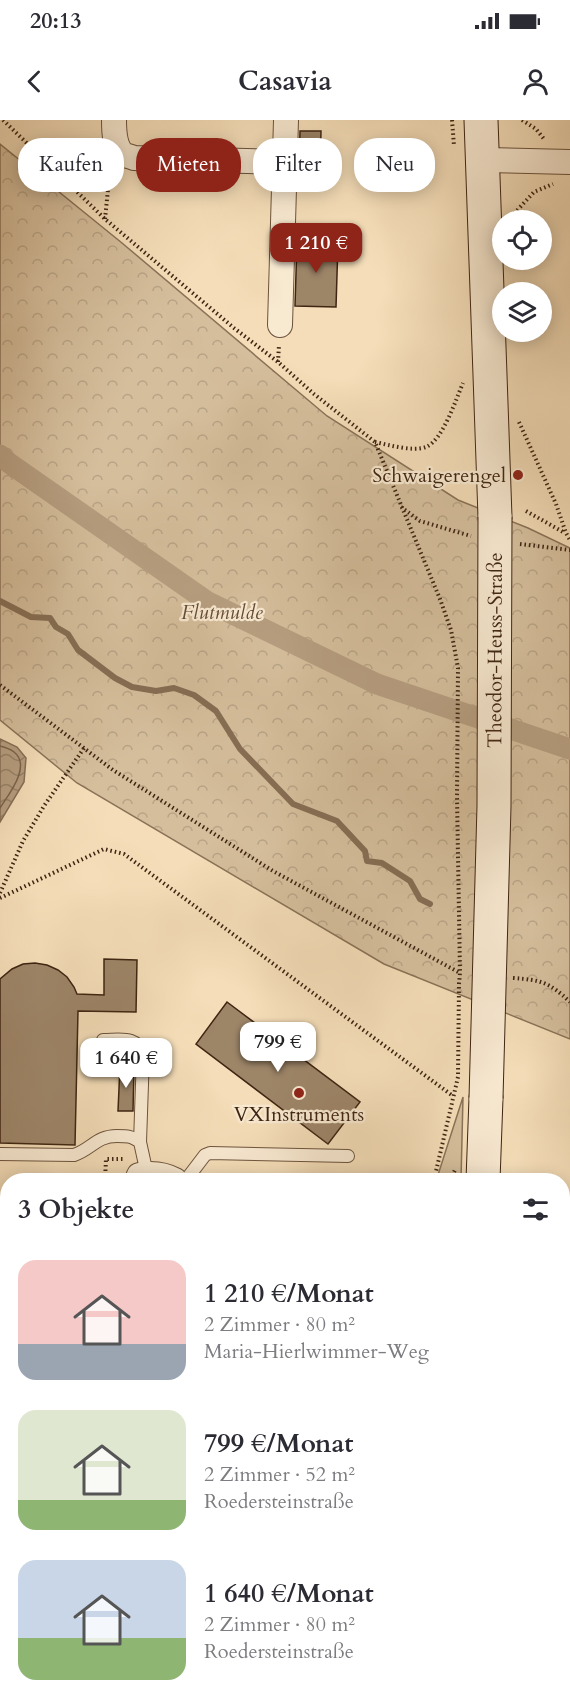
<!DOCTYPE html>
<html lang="de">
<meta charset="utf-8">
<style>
:root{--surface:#fff;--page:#f2f2f3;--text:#2b2b33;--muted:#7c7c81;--accent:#8f2418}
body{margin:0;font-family:Cardo,serif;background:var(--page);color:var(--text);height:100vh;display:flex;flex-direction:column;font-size:22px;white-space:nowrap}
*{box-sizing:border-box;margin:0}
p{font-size:20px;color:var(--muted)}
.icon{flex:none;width:33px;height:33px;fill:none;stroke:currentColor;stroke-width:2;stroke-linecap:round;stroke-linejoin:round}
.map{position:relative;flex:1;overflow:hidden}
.sheet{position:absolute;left:0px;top:1053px;width:570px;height:534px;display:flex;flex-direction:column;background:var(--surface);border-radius:24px 24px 0 0;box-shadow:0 3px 15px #0003}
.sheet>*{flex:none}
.banner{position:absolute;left:18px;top:18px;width:534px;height:54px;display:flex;gap:12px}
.fabs{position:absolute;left:492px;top:90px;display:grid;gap:12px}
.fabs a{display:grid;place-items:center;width:60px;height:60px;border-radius:50%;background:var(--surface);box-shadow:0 3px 15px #0003;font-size:30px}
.price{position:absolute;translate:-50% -51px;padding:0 14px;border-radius:12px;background:#fff;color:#222;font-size:20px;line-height:39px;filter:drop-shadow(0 2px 3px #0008)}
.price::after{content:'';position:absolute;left:50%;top:36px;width:18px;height:14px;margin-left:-9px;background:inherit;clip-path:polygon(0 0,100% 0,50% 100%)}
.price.current{background:var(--accent);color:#fff}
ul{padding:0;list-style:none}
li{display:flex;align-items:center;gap:18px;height:150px;padding:0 18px}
li span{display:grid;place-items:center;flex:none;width:168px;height:120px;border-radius:18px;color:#555}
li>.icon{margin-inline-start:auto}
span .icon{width:72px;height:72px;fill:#fffc;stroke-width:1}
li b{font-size:26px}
h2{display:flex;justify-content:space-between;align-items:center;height:72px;padding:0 18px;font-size:26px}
.tag{padding:0 21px;border-radius:24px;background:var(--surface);box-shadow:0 3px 15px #0003;font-size:21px;line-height:54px}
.tag.current{background:var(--accent);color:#fff}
.status{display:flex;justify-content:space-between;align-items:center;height:42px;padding:0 30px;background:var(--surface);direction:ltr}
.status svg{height:16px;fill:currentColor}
header{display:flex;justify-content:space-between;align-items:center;height:78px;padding:0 18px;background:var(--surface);font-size:27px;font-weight:600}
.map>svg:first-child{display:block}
.green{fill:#d5be9c;stroke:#8a7257;stroke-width:1.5}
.park{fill:url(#park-crowns);stroke:#8a7257;stroke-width:1.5}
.water{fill:url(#water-waves);stroke:#866e54;stroke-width:1.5}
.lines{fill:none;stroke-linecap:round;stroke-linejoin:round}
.shore{stroke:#7a6249;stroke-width:1.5}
.stream{stroke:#866e54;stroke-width:6}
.canal{stroke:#b69e80;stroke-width:21}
.building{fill:#9d8568;stroke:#3f2512;stroke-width:1.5}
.lane-casing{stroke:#6c533c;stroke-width:14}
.street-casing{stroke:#6c533c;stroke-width:26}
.secondary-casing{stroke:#3f2512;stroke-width:35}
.path{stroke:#3f2512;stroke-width:4;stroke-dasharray:1.5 3;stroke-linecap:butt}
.lane{stroke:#f8e9d1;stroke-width:12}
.street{stroke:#f8e9d1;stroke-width:24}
.secondary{stroke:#f8e9d1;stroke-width:33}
.secondary-bridge-casing{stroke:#3f2512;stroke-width:35;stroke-linecap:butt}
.secondary-bridge{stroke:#f8e9d1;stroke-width:33}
.poi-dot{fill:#8f2418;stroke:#f8e9d1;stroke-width:2}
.labels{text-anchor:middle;stroke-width:4.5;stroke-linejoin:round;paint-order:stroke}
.poi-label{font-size:20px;fill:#3f2512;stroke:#f8e9d1;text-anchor:end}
.park-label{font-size:20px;font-style:italic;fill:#644b34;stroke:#f8e9d1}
.street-label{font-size:20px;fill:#3f2512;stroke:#f8e9d1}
</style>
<div class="status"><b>20:13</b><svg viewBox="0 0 49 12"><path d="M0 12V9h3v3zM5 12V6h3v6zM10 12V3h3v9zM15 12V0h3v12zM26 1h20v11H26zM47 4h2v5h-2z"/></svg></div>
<header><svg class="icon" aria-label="back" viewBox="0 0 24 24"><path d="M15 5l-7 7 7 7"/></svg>Casavia<svg class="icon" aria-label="person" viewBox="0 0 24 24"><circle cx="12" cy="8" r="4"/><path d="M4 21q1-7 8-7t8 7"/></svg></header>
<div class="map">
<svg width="570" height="1587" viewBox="0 0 570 1587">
<defs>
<pattern id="park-crowns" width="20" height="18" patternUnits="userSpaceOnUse" patternTransform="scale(1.5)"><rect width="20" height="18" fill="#d5be9c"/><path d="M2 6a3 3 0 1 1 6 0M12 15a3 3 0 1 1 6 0" fill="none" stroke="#b8a385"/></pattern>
<pattern id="water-waves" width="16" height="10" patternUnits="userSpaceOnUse" patternTransform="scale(1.5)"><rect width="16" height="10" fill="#b69e80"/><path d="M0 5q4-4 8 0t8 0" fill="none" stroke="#958167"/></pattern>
</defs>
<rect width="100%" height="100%" fill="#f4ddb8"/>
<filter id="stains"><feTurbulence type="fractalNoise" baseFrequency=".00333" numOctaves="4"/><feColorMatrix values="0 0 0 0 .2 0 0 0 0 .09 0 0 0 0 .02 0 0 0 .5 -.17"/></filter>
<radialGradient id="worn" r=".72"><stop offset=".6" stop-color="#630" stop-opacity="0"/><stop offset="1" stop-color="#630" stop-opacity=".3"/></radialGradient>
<path class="green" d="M 463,977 L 461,1060 L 437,1060 L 437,1058 Z"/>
<path class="park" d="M 0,24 L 122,123 L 327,296 L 458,380 L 528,408 L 570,428 L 570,919 L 384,844 L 77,663 L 0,600 Z"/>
<path class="water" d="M 0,619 L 17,627 L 26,638 L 24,662 L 0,702 Z"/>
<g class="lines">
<path class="shore" d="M 0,626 C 4,627 10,629 14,632 C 32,646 8,675 0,688"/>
<path class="stream" d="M 0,481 L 31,497 L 50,498 L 56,507 L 68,514 L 78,530 L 115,558 L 132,567 L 156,571 L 174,568 L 194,575 L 216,591 L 240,629 L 293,684 L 337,701 L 365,731 L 367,741 L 382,743 L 410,761 L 420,779 L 430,784"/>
<path class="canal" d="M 0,335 L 9,343 L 208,482 L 377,564 L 570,629"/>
</g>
<path class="building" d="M 300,11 L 321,11 L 320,53 L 299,53 Z
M 297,122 L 338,123 L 336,187 L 295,186 Z
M 104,839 L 137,840 L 136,892 L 78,891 L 75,1025 L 0,1023 L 0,859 L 12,849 L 23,844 L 35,843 L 47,845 L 58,850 L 67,857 L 74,867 L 77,874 L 104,875 Z
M 227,882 L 360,982 L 328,1024 L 196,924 Z
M 120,946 L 134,947 L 133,991 L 118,991 Z"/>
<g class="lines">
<g class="lane-casing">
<path id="lane" d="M 103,920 C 120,920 138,915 143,935 L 140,1022
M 0,1034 L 74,1035 C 92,1029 96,1016 117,1016 C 128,1016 131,1016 140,1022 L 147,1054
M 186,1060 L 205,1035 L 210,1033 L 348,1036"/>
</g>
<g class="street-casing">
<path id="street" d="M 114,0 C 114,11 114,27 124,35 C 124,35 133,37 134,38 L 285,42
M 484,40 L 570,42
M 280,205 L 286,0
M 137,1060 L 139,1055 C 151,1053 164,1054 175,1060
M 126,1587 L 126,1580"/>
</g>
<g class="secondary-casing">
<path id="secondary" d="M 481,0 L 495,397
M 483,1060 L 486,978
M 443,1587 L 445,1580"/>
</g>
<path class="path" d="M 3,0 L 105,99 L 234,208 L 278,242 L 314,274 L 375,322 L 440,479 L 451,510 L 458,548 L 457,677 L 460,853 L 459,864 L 458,957 L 434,1060
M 452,0 L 454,26
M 522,0 L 536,9 L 544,19
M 511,97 L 534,72 L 553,64
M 105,99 L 110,50
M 278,242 L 279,225
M 519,302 L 556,384 L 566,413 L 570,420
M 375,322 C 389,325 413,332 426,327 C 443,320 456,279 463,263
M 401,387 L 420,401 L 471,416
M 526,391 L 565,413
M 520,424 L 570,430
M 0,565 L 113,650 L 273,751 L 460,853
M 0,773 L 23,721 L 44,686 L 84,628
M 0,778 L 104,729 L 124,734 L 453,976
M 513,858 C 541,860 549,862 570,882
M 105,1060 L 106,1039 L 125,1039
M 450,1060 L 456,1048
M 388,1584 L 393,1587
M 99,1587 L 99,1580
M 154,1587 L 155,1580
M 385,1587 L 390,1580"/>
<use href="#lane" class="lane"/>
<use href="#street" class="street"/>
<use href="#secondary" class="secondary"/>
<g class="secondary-bridge-casing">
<g id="secondary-bridge">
<path id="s1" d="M 486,978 L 494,686 L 495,397"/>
</g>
</g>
<use href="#secondary-bridge" class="secondary-bridge"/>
</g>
<g class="poi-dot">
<circle cx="518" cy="355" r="6"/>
<circle cx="299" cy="973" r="6"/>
</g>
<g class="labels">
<g class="poi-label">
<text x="506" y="362">Schwaigerengel</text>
<text x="299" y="1001" text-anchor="middle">VXInstruments</text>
</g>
<g class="park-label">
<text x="222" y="499">Flutmulde</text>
</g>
<g class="street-label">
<text dy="7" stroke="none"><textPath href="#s1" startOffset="448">Theodor-Heuss-Straße</textPath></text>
</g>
</g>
<rect width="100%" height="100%" filter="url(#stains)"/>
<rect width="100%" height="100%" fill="url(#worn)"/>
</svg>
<div class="fabs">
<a><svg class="icon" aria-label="locate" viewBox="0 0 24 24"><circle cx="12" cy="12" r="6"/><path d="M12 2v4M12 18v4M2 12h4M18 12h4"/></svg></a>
<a><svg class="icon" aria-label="layers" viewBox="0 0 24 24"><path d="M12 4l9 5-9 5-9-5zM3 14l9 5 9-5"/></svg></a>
</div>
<b class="price current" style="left:316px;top:154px">1 210 €</b>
<b class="price" style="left:278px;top:953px">799 €</b>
<b class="price" style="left:126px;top:969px">1 640 €</b>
<div class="banner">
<a class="tag">Kaufen</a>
<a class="tag current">Mieten</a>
<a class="tag">Filter</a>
<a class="tag">Neu</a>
</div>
<section class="sheet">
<h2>3 Objekte<svg class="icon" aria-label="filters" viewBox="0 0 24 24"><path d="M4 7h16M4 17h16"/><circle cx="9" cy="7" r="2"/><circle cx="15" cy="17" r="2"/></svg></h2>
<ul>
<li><span style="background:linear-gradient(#f6c9c9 70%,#9aa5b1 0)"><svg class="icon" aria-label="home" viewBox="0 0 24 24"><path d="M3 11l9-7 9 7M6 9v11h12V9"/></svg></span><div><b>1 210 €/Monat</b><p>2 Zimmer · 80 m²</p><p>Maria-Hierlwimmer-Weg</p></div></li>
<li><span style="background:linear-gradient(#dfe7d0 75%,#8fb573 0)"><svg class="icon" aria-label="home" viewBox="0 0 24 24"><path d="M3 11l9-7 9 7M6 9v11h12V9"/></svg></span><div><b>799 €/Monat</b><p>2 Zimmer · 52 m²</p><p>Roedersteinstraße</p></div></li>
<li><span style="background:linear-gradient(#c9d6e8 65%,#8fb573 0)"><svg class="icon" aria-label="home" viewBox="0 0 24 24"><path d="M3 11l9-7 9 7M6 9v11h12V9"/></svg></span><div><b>1 640 €/Monat</b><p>2 Zimmer · 80 m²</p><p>Roedersteinstraße</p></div></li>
</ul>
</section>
</div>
